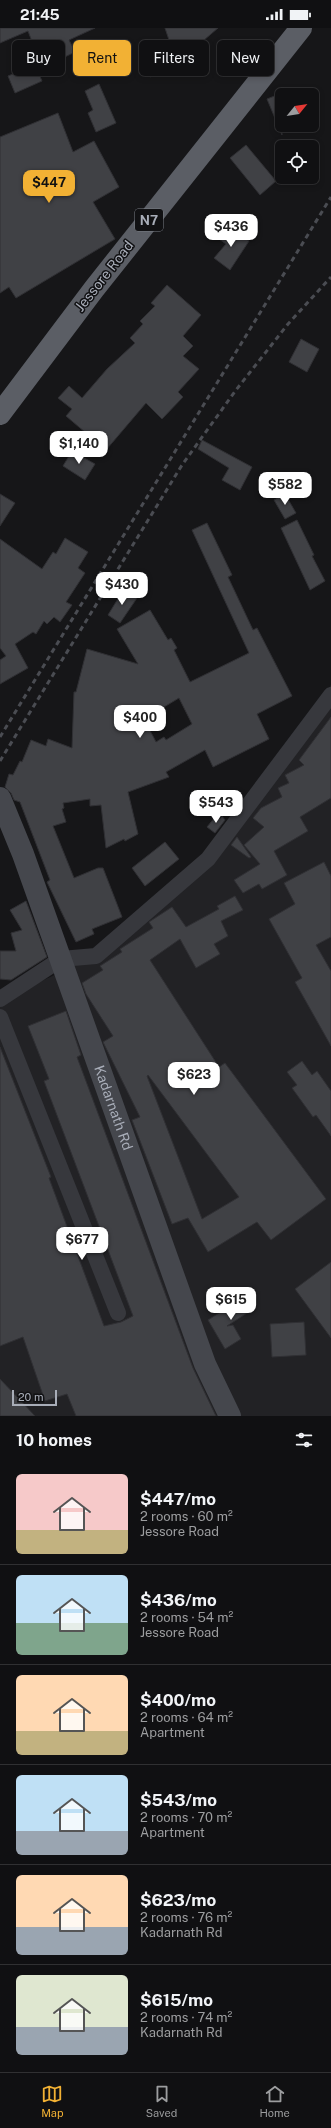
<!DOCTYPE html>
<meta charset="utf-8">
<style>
:root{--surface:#101012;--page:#1e1e20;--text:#f1f3f6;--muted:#9c9d9f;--line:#303032;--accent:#f2b134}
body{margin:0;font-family:"Public Sans",sans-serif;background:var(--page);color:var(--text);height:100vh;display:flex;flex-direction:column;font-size:15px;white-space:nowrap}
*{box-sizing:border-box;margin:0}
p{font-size:13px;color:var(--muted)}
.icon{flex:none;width:22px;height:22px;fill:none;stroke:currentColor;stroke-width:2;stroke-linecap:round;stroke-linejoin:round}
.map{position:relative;height:1388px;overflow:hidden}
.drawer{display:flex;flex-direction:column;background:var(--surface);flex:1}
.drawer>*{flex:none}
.guide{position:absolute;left:12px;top:12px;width:307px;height:36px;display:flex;gap:8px}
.needle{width:26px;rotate:60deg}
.buttons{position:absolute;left:275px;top:60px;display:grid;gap:8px}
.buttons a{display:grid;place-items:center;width:44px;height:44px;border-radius:6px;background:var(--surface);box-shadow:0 2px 6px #0003,0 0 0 1px var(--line);font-size:20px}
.scale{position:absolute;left:12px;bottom:10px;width:45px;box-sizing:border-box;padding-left:4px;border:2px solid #a8adb8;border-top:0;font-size:11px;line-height:14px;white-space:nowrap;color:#a8adb8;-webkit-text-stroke:3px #111113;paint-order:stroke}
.price{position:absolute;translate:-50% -34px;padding:0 9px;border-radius:8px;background:#fff;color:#222;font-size:13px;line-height:26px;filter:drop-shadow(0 1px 2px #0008)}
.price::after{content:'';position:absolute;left:50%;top:24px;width:12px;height:9px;margin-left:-6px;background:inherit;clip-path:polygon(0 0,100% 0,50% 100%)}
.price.on{background:var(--accent);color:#111}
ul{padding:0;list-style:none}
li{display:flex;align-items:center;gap:12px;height:100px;padding:0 16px}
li+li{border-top:1px solid var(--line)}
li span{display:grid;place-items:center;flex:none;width:112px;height:80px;border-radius:6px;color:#555}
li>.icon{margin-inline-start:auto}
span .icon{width:48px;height:48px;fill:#fffc;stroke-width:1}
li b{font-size:17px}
h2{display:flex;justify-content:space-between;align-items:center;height:48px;padding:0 16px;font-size:17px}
.tag{padding:0 14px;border-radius:6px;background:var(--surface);box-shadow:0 2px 6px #0003,0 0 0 1px var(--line);font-size:14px;line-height:36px}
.tag.on{background:var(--accent);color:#111}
.status{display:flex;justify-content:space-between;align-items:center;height:28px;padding:0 20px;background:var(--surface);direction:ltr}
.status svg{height:11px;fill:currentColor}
.menu{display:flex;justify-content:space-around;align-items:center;height:56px;border-top:1px solid var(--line);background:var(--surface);font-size:11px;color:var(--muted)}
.menu a{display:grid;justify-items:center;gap:2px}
.menu .on{color:var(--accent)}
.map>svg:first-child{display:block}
.built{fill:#222225}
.building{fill:#404145;stroke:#303034;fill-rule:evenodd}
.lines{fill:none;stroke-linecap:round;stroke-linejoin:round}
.minor{stroke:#37383d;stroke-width:16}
.secondary{stroke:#45474d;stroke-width:22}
.trunk{stroke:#5b5e65;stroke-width:22}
.rail{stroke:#4a4c52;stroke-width:3;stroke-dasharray:5 4;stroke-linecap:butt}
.labels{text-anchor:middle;stroke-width:3;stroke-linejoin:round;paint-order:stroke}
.shield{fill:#111113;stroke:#7b7e86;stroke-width:1}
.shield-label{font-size:13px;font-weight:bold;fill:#a8adb8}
.street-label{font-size:14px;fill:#a8adb8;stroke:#111113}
</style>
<div class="status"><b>21:45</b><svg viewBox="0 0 49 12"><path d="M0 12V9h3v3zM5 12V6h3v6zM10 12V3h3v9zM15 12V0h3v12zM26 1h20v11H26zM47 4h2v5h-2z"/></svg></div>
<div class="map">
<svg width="331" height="1388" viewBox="0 0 331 1388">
<rect width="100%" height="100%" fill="#161618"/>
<path class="built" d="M 331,657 L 331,1388 L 0,1388 L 0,972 L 96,928 L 208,831 Z"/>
<path class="building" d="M 0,0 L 95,0 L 69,12 L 75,24 L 42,40 L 28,3 L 0,15 Z
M 165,0 L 218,0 L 189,25 L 182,15 L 173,24 Z
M 161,28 L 167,41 L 150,49 L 144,35 Z
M 35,37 L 42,53 L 15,65 L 8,48 Z
M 99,56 L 116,95 L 96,104 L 88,85 L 93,82 L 85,63 Z
M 282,65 L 282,107 L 267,71 Z
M 58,85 L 73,124 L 94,113 L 119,159 L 93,174 L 115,211 L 16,270 L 9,259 L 0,265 L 0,109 Z
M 246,117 L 276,153 L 260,167 L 230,130 Z
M 229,198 L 249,213 L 230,242 L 214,230 L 226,216 L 219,211 Z
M 167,257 L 201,287 L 183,308 L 193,318 L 183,328 L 199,341 L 178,364 L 183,369 L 162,391 L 146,375 L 106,422 L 66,388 L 72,381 L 58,370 L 69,358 L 82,370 L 107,341 L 135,315 L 130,310 L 143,296 L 140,293 L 155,278 L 151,275 Z
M 301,311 L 319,321 L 307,344 L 289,334 Z
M 202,412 L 252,439 L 240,462 L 222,452 L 229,440 L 198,421 Z
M 72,423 L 95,436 L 85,452 L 63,438 Z
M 0,466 L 15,475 L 0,498 Z
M 285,466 L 296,485 L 285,491 L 274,472 Z
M 297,492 L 314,527 L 312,528 L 325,553 L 310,562 L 281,500 Z
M 207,495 L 232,547 L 228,549 L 253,602 L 257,600 L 292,668 L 257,686 L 269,711 L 213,739 L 205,722 L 166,744 L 169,749 L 128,764 L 138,806 L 125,813 L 124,811 L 106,820 L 101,777 L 90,778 L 90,771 L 63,775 L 64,780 L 62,781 L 66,794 L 53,798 L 74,850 L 98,840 L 103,840 L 122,889 L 92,901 L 94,906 L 76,914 L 47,854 L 50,852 L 20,774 L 14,772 L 11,765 L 5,759 L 9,746 L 13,747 L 20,733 L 22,734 L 31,712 L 46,718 L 48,711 L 72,720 L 74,664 L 76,664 L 87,621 L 138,636 L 117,601 L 150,582 L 168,612 L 171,610 L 177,620 L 174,622 L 190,654 L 249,625 L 192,502 ZM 179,670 L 192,696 L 166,712 L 164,709 L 156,714 L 144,691 Z
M 65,510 L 88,524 L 78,540 L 85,545 L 66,574 L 72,577 L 60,594 L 54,589 L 47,596 L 44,593 L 36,606 L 33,604 L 15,616 L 28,640 L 0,656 L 0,632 L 6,628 L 0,620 L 0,511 L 42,541 L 53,524 L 56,526 Z
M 124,561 L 137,570 L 120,595 L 108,587 Z
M 331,689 L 331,770 L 300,789 L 308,803 L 274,823 L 287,847 L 262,861 L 259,856 L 243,865 L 234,852 L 260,836 L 244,817 L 264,799 L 253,790 L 261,780 L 282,769 L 278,760 L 289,755 L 285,747 L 304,737 L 299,732 Z
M 216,788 L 220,791 L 222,788 L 225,792 L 215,805 L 207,799 Z
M 237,809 L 251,829 L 249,830 L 231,817 Z
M 165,814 L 179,831 L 145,858 L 132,840 Z
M 324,834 L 331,848 L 331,909 L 316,917 L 331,943 L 331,1018 L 295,954 L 302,950 L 269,891 L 295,876 L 284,855 Z
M 235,868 L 243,882 L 221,893 L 228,908 L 214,916 L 220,926 L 196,940 L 180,911 L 150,932 L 219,1039 L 225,1035 L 326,1171 L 271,1212 L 257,1194 L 208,1224 L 188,1190 L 172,1196 L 132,1092 L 140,1089 L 103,1014 L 113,1008 L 86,966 L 82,955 L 103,942 L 100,938 L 122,924 L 120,921 L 153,900 L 149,894 L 172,879 L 186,899 L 219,881 L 217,878 ZM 148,1047 L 239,1169 L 202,1191 L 147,1048 Z
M 26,873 L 47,929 L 11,952 L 0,951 L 0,923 L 16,923 L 11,905 L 22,902 L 10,882 Z
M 66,983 L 81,1027 L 77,1029 L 193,1340 L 216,1388 L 76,1388 L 67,1366 L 45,1373 L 23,1309 L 0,1318 L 0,1019 L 51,1149 L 49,1150 L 104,1298 L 121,1294 L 133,1288 L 44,1053 L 49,1051 L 28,998 Z
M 302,1033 L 312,1047 L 317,1043 L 331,1063 L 331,1108 L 316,1087 L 313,1089 L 292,1060 L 297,1057 L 287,1044 Z
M 331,1234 L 331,1310 L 295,1261 Z
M 249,1266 L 255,1275 L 255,1280 L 227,1298 L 233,1297 L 241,1311 L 225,1321 L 208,1292 Z
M 304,1294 L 306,1327 L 272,1329 L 270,1296 Z
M 0,1351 L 21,1373 L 35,1388 L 0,1388 Z"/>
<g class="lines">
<path class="minor" d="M 0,971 L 61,931 L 96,928 L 208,831 L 331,667
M 0,989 L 118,1285"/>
<path class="secondary" id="s1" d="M 0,770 L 23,826 L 205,1336 L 230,1388"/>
<path class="trunk" d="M 0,386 L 94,261 L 301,0"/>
<path class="rail" d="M 0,709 L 331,169
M 0,733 L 182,437 L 236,362 L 288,296 L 331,249"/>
</g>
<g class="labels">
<rect class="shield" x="135" y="181" width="28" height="22" rx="3"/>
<g class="shield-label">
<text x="149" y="197">N7</text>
</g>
<g class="street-label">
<text transform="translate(104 248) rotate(-52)" y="5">Jessore Road</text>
<text dy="5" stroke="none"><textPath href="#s1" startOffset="330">Kadarnath Rd</textPath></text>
</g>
</g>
</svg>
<div class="buttons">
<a><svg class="needle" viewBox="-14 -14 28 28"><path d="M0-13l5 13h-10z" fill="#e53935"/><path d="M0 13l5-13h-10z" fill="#9c9d9f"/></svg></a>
<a><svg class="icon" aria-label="locate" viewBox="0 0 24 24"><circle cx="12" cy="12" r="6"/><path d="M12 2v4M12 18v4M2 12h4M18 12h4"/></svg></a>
</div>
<div class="scale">20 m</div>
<b class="price on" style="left:49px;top:176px">$447</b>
<b class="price" style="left:231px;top:220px">$436</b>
<b class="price" style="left:79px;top:437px">$1,140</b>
<b class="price" style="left:285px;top:478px">$582</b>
<b class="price" style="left:122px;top:578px">$430</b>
<b class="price" style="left:140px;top:711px">$400</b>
<b class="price" style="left:216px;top:796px">$543</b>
<b class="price" style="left:194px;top:1068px">$623</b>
<b class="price" style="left:82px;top:1233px">$677</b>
<b class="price" style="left:231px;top:1293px">$615</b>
<div class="guide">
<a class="tag">Buy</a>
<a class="tag on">Rent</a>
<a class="tag">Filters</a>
<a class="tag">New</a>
</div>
</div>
<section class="drawer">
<h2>10 homes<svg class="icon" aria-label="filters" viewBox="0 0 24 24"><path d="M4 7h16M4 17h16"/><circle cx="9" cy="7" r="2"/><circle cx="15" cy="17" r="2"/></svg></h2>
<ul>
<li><span style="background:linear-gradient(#f6c9c9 70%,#c2b280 0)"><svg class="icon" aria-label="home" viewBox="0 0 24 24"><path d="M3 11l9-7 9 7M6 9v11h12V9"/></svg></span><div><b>$447/mo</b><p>2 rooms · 60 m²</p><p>Jessore Road</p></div></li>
<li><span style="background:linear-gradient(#bfe0f5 60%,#7fa58c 0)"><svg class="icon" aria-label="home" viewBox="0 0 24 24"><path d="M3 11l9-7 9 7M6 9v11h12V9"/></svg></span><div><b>$436/mo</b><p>2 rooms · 54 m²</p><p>Jessore Road</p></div></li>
<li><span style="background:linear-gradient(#ffd9b3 70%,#c2b280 0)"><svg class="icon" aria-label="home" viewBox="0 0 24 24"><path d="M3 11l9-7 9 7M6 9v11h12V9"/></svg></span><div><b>$400/mo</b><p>2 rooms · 64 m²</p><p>Apartment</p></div></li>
<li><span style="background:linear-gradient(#bfe0f5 70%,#9aa5b1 0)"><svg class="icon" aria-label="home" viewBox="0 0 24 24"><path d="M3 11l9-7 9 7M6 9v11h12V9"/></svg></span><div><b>$543/mo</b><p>2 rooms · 70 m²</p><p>Apartment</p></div></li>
<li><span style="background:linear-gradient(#ffd9b3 65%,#9aa5b1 0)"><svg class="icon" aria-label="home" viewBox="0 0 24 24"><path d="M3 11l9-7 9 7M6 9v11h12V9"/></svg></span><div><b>$623/mo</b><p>2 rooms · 76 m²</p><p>Kadarnath Rd</p></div></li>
<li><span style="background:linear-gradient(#dfe7d0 65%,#9aa5b1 0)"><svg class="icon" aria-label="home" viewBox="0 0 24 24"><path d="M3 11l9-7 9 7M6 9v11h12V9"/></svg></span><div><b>$615/mo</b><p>2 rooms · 74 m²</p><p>Kadarnath Rd</p></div></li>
</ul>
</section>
<nav class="menu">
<a class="on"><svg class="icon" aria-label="map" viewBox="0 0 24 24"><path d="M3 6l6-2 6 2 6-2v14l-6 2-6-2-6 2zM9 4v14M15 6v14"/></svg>Map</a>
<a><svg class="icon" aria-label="saved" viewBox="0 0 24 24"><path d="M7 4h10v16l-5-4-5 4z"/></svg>Saved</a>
<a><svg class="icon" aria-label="home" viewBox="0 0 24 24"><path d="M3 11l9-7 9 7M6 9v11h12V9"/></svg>Home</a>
</nav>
